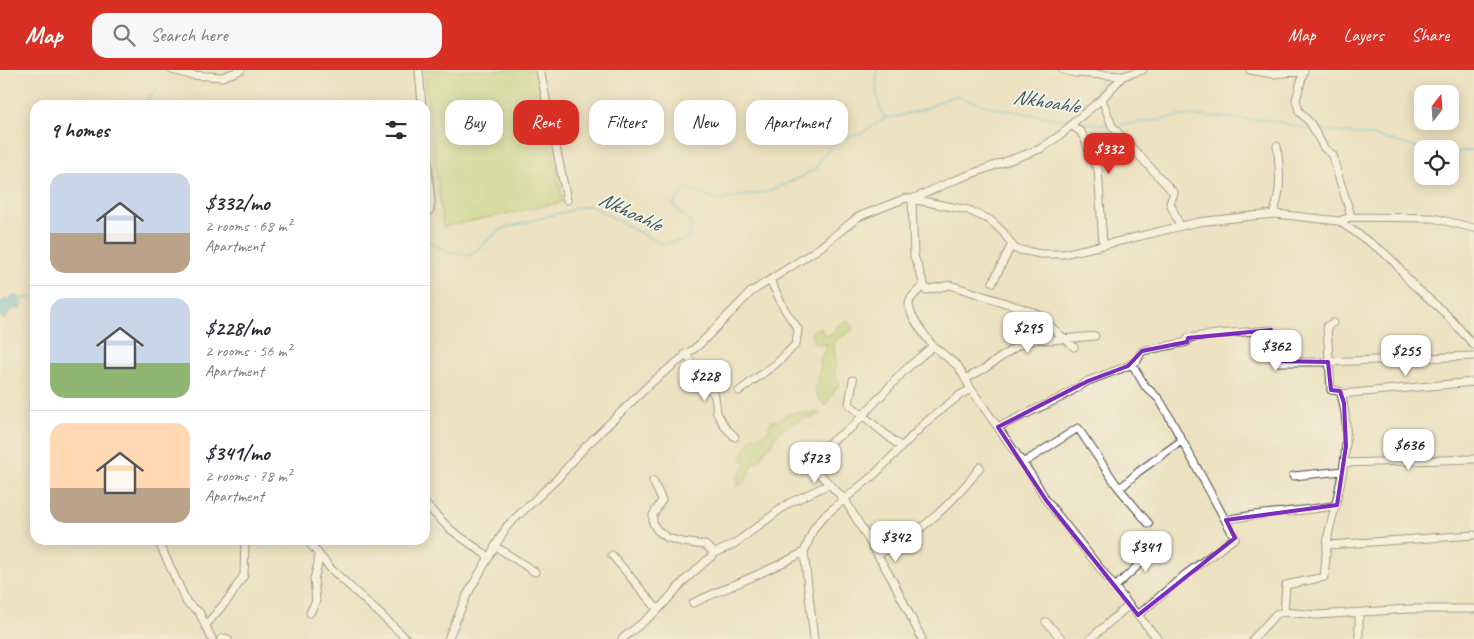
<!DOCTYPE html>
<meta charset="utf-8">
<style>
:root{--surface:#fff;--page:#f7f7f7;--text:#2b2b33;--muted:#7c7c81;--line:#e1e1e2;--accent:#d93025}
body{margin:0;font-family:Caveat,sans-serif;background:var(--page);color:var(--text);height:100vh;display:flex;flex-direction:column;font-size:19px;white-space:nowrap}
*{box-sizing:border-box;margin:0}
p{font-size:16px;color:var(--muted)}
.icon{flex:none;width:28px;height:28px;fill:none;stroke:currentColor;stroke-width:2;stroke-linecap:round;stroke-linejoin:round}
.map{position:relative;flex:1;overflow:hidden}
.side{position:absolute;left:30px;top:30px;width:400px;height:445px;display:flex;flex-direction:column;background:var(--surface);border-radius:15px;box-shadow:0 2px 12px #0003}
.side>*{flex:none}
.guide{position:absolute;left:445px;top:30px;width:475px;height:45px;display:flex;gap:10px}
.needle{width:32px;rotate:17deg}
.controls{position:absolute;left:1414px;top:15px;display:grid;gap:10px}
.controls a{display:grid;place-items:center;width:45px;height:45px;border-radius:10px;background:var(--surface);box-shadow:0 2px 12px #0003;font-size:25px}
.price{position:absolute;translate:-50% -42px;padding:0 11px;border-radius:10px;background:#fff;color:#222;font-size:16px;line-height:32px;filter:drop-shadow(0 1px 2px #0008)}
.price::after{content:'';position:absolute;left:50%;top:30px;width:15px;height:11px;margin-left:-8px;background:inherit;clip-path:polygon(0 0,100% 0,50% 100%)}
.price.active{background:var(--accent);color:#fff}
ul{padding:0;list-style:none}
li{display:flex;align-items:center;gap:15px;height:125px;padding:0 20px}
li+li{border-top:1px solid var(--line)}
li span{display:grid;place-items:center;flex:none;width:140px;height:100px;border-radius:15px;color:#555}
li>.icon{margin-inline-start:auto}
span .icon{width:60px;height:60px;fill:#fffc;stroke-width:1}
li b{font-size:21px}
h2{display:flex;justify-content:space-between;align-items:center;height:60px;padding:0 20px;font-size:21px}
.tag{padding:0 18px;border-radius:15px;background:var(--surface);box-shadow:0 2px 12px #0003;font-size:18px;line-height:45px}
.tag.active{background:var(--accent);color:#fff}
header{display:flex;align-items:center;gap:30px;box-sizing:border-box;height:70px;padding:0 25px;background:var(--accent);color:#fff}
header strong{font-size:24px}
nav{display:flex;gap:28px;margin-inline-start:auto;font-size:18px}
.search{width:350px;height:45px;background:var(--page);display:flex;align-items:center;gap:12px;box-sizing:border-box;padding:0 18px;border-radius:15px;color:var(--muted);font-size:19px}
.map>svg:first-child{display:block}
.green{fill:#b9d57b;stroke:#728053}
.water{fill:#5bc1d9;stroke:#437682}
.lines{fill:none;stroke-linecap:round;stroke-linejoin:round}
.stream{stroke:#5bc1d9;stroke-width:2}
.street-casing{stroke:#484641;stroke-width:9}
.street{stroke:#fff;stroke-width:7}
.marked{fill:none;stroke:#7b2cbf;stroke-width:4;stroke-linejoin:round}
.labels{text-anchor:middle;stroke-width:4;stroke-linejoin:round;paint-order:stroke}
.water-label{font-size:21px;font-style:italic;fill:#39585f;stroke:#f7f3e8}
</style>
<header>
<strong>Map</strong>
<div class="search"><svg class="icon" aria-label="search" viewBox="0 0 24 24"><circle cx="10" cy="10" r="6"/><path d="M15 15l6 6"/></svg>Search here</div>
<nav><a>Map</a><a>Layers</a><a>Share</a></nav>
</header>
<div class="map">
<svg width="1474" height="569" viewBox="0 0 1474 569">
<rect width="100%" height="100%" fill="#f7f3e8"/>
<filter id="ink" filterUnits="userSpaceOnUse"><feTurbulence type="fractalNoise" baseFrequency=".02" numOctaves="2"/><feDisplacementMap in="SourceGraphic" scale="10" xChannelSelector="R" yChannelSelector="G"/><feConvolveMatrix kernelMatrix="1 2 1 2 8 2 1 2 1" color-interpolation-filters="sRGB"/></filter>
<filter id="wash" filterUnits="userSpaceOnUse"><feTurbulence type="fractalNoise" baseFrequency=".0096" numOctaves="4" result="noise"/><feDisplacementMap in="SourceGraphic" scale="20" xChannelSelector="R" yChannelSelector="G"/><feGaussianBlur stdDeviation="1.12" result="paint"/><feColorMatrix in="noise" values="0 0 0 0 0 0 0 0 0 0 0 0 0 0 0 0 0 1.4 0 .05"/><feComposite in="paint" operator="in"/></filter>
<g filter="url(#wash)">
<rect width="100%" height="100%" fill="#ece1c0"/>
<path class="green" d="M 424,0 L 539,0 L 563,132 L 443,157 Z
M 845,251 L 850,253 L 853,260 L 836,270 L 834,276 L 836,292 L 834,302 L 839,314 L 825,336 C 808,317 817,315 821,294 L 819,291 L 827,277 L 827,274 L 821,275 L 814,273 L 811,264 L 815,259 L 821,258 L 823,264 L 828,265 L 836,261 L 836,257 Z
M 790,343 L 820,343 L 814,347 L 806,348 L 792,353 L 776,365 L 772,374 L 765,380 L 760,390 L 752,395 L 746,410 L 742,414 L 736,416 L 739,406 L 746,394 L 741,388 L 751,369 L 767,363 L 771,351 L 777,351 Z"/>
<path class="water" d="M 17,225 L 23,236 L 20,239 L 15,238 L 9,241 L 5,250 L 0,246 L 0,233 L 7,229 L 9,233 L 11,227 Z"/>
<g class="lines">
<path class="stream" d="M 877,0 C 875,20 876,29 885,48
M 141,35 L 158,18
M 1069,49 C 1089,35 1094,30 1102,7
M 1078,52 L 1108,55
M 1116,55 L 1147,52 L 1185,45 L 1275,51 L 1311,60
M 1318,60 L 1340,62 L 1379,67 L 1422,79
M 1450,83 L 1474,80
M 425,170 L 448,182 L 471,185 L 501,159 L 590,135 L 638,162 L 663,174 L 688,169 L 692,154 L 673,135 L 685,119 L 721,130 L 770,121 L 803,106 L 815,99 L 828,79 L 845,68 L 860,64 L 885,48 L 899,46 L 924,39 L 956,25 L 962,28 L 994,38 L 1071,51
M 18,230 L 35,226"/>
</g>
</g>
<g filter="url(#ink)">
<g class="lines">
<g class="street-casing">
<path id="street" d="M 172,0 L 191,5 L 222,7 L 241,0
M 419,0 L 422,35
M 540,0 L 567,130
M 1063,0 L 1075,3 L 1123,6
M 1250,0 L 1273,4 L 1304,1
M 1304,0 L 1296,30 L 1299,41 L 1311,54 L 1324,78 L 1333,85 C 1337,107 1346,126 1351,147
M 1102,29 L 1112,56 L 1174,123 L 1170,133 L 1180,156
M 1071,55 L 1081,62 L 1086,72 L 1091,89 L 1098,99 L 1103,175
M 425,61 L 431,132 L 430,139 L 425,146
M 1273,144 C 1282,122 1280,100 1277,76
M 1339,151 L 1351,147 L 1433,148 L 1474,158
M 993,212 L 1012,174
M 924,216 C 918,221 910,226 909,234 C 909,246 926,267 933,276
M 1074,277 L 1036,243 L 950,215 L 926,220 L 914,186 L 912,129 L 955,110 L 1040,79 L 1062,64 L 1074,52 L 1102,29 L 1123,6 L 1143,0
M 685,284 L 700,303 L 715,326 L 717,343 L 725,357 L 735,367
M 1132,294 L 1145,316 L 1159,329 L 1165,339 L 1235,468 L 1186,504 L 1138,545
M 965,309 L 984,299 L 1017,276 L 1039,269 L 1051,270 L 1095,266
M 853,310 L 849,334 L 901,377
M 739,321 L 777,293 L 796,274 L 798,259 L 785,240 L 770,210
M 1341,324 L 1474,312
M 998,357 L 1060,328 L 1088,311 L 1128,296 L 1137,291 L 1142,281 L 1187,272 L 1188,268 L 1217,264 L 1271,260 L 1271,286 L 1277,292 L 1328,292 L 1474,286
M 826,375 L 852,357 L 905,300 L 933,276 L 958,296 L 971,319 L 1034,409 L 1046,430 L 1129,535
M 800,384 L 845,430 L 893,511 L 922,569
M 1023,393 L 1078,358 L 1118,417 L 1124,415 L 1138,402 L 1181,371
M 1344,393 L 1474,389
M 1293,406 L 1343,401
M 653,411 L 662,430 L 653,445 L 653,453 L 657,460 L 668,468 L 682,472 L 705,475 L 715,483
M 1118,417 L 1149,454
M 425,434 L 451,460 L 489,487
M 1226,450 C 1262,441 1300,443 1337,435
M 156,470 L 160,475 L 187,533 L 199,542 L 212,569
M 311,470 L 311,475 L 331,499 L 407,569
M 1328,475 L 1474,465
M 495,476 L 535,502
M 804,482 L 814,569
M 612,485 L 658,540
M 878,485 C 889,478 900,472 911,465 C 934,450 965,419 980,397
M 1115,517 L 1163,472
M 693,533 C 730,516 769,501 804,482 L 814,458 L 824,446 L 875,404 L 926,352 L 960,325 L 971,319
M 1284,542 L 1286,515 L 1324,507 C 1326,492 1326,476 1329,461 C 1340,416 1355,367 1340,321 L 1331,320 L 1327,256 L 1333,253
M 310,543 L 316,531 L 314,509 L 318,494 L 318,484
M 1359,543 L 1359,569
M 1046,552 L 1062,569
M 205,556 L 230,527 L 244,505 L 245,470
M 221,569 L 225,568 L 228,569
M 448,569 L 467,525 L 507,456 L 557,409 L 584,378 L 652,312 L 700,274 L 751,222 L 818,179 L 858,147 L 906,128 L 968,140 L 990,150 L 1003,162 L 1015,179 L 1041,184 L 1063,184 L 1112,173 L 1198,152 L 1252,146 L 1276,144 L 1339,151 L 1382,181 L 1395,193 L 1411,213 L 1446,244 L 1474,275
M 622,569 L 658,540 L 685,510 L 715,483 L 734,474 L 789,433 L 830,414
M 1090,569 L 1129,535 L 1158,569
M 1253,569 L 1276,544 L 1284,542 L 1317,545 L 1409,539 L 1474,539"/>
</g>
<use href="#street" class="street"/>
</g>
</g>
<path d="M0 0H1474V569H0ZM 1271,260 L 1272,291 L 1328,292 L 1331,320 L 1340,321 L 1344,333 L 1346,376 L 1337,435 L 1226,450 L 1235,468 L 1138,545 L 1046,430 L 998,357 L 1088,311 L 1128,296 L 1142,281 L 1187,272 L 1188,268 Z" fill="#ece1c0" fill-opacity=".55" fill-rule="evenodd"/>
<path class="marked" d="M 1271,260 L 1272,291 L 1328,292 L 1331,320 L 1340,321 L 1344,333 L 1346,376 L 1337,435 L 1226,450 L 1235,468 L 1138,545 L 1046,430 L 998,357 L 1088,311 L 1128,296 L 1142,281 L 1187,272 L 1188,268 Z"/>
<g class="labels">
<g class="water-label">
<text transform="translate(1046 31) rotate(9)" y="7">Nkhoahle</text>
<text transform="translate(630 141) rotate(25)" y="7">Nkhoahle</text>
</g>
</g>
</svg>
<div class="controls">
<a><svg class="needle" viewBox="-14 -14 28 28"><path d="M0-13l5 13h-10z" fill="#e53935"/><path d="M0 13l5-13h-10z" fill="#7c7c81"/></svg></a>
<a><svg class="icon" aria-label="locate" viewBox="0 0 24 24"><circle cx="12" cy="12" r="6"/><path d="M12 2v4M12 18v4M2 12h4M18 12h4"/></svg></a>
</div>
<b class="price active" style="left:1109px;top:105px">$332</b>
<b class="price" style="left:1028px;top:284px">$295</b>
<b class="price" style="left:1276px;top:302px">$362</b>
<b class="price" style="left:1406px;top:307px">$255</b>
<b class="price" style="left:705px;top:332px">$228</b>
<b class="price" style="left:1409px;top:401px">$636</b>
<b class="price" style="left:815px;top:414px">$723</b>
<b class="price" style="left:896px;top:493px">$342</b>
<b class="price" style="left:1146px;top:503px">$341</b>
<div class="guide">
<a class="tag">Buy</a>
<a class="tag active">Rent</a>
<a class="tag">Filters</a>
<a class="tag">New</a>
<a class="tag">Apartment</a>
</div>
<section class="side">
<h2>9 homes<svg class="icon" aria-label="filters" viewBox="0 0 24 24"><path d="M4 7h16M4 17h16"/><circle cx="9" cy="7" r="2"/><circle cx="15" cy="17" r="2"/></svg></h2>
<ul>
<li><span style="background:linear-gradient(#c9d6e8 60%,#b9a48a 0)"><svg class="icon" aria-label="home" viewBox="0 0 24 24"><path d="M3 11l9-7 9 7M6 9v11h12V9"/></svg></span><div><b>$332/mo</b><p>2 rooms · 68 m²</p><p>Apartment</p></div></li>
<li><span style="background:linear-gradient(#c9d6e8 65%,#8fb573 0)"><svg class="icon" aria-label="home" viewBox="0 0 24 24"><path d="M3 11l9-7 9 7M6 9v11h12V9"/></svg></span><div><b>$228/mo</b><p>2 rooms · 56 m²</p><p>Apartment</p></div></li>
<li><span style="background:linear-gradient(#ffd9b3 65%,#b9a48a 0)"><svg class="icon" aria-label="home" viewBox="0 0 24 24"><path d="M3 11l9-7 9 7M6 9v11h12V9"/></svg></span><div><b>$341/mo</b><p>2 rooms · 78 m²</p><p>Apartment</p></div></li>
</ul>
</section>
</div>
